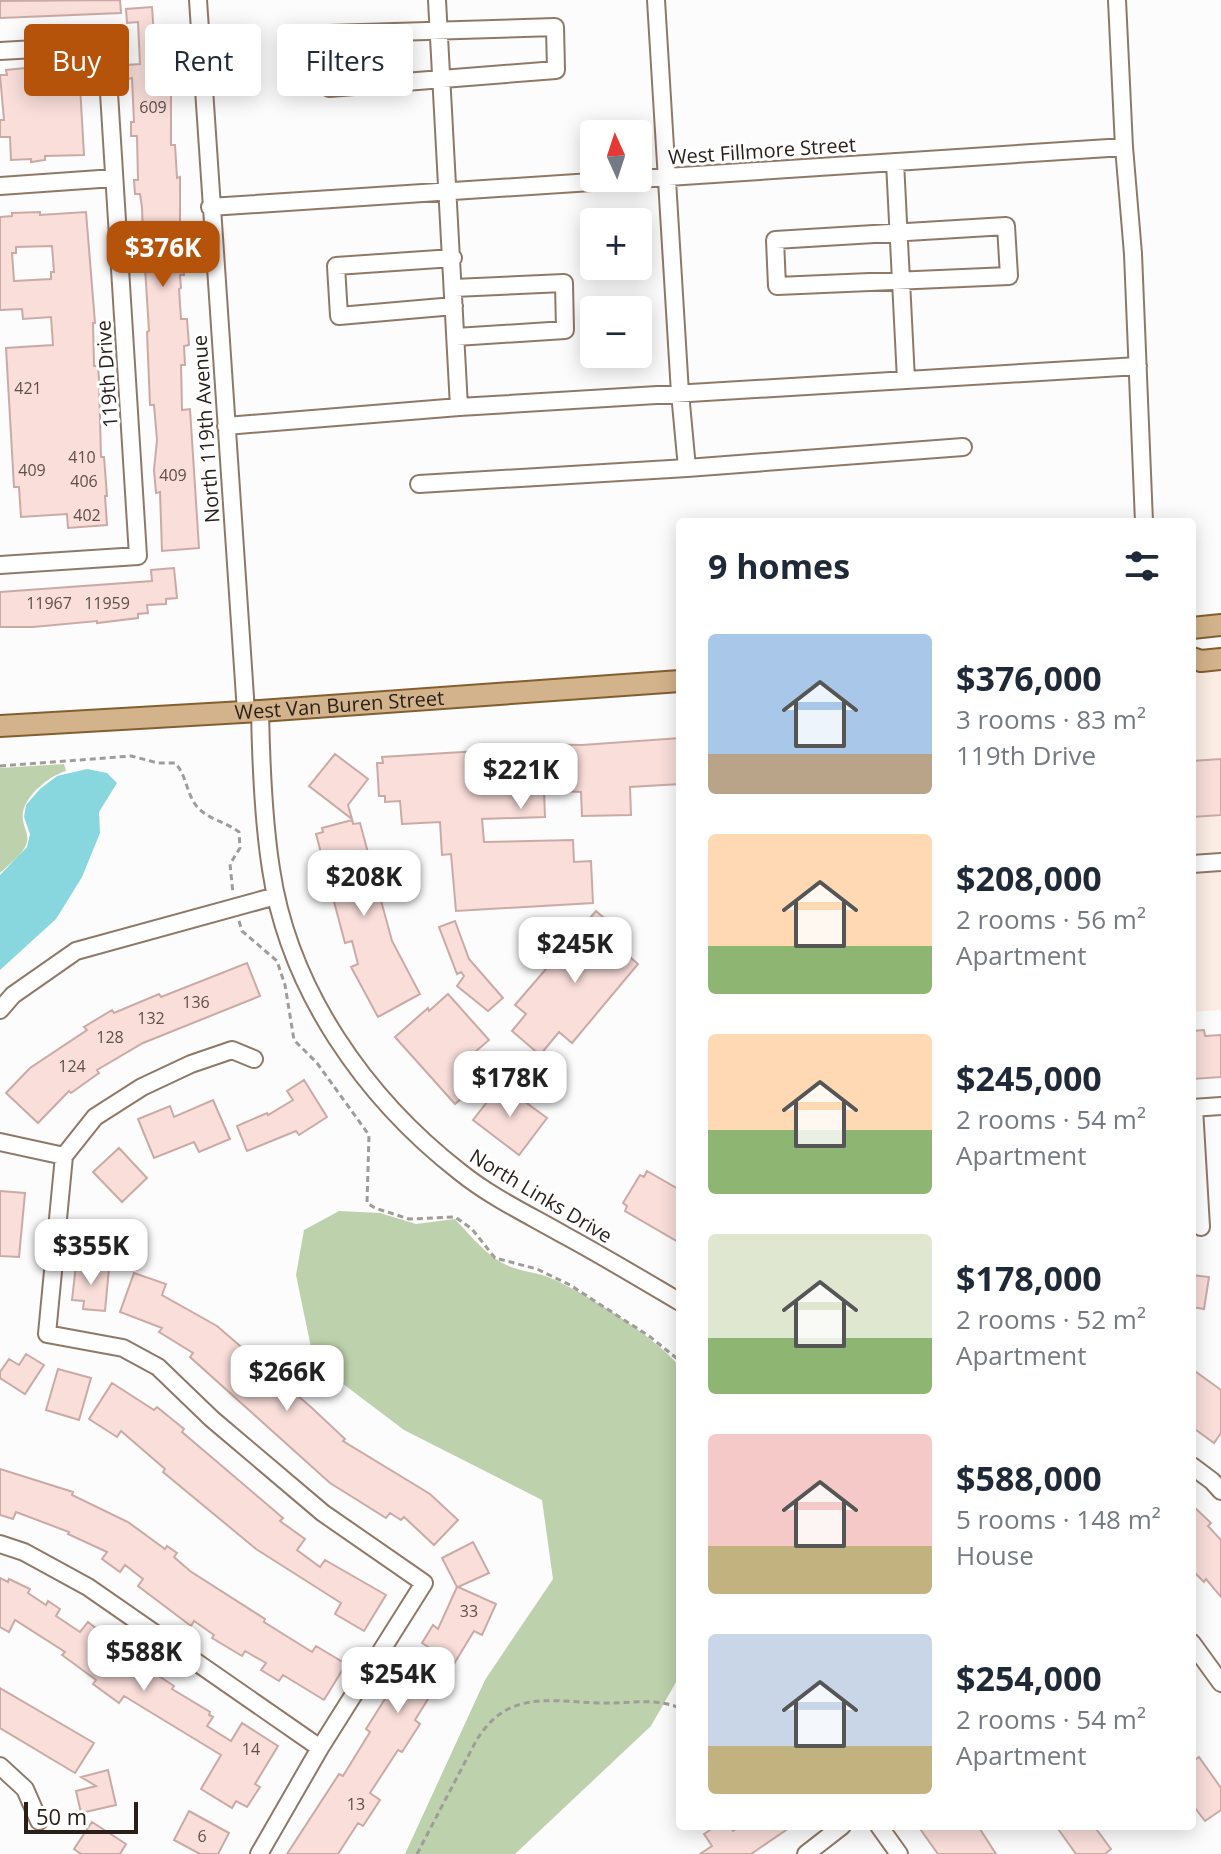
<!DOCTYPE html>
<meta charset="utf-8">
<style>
:root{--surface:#fff;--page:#f2f2f3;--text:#1f2937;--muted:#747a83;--accent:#b45309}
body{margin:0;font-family:"Open Sans",sans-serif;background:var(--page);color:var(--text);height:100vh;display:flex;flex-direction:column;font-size:30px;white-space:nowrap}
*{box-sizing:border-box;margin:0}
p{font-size:26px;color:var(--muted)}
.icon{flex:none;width:44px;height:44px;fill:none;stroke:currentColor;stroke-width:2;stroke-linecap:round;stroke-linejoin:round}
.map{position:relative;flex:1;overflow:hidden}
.panel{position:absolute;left:676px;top:518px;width:520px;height:1312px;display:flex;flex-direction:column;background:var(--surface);border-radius:8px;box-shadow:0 4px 20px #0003}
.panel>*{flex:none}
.top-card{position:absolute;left:24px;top:24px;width:532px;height:72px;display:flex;gap:16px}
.needle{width:52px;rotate:357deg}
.buttons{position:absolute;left:580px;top:120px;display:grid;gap:16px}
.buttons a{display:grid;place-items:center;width:72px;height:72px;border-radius:8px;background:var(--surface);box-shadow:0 4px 20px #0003;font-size:40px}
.scale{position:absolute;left:24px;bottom:20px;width:114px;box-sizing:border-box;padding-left:8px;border:4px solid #2a2019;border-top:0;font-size:22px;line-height:28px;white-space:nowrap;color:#2a2019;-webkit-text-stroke:6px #fff;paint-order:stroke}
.price{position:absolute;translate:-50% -68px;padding:0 18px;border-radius:16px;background:#fff;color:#222;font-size:26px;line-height:52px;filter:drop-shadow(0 2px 4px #0008)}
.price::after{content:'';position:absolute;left:50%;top:48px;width:24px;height:18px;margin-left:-12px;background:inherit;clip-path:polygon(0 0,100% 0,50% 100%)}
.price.selected{background:var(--accent);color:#fff}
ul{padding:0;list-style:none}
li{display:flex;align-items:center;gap:24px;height:200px;padding:0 32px}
li span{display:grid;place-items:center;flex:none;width:224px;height:160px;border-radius:8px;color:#555}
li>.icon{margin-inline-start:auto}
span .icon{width:96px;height:96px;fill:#fffc;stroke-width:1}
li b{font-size:34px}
h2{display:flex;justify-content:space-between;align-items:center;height:96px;padding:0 32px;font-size:34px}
.pill{padding:0 28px;border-radius:8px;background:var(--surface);box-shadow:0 4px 20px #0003;font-size:28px;line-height:72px}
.pill.selected{background:var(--accent);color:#fff}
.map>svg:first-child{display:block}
.built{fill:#fbede3}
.green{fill:#bdd2ac}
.water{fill:#88d7de}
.building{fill:#f9deda;stroke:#cbaaa5;stroke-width:2;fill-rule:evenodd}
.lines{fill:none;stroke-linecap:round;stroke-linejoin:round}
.minor-casing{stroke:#907867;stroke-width:20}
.major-casing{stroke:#855e30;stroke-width:24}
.path{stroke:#a09c99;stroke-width:3;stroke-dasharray:6 4;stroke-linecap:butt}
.minor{stroke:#fff;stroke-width:16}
.major{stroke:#d3b38b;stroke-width:20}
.labels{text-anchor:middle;stroke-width:6;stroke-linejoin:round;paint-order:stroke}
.number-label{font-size:16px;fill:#5e5049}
.street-label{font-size:20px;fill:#2a2019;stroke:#fff}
</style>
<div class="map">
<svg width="1221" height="1854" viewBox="0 0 1221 1854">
<rect width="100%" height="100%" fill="#fcfcfc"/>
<path class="built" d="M 1221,671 L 1221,1010 L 1192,1012 L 1192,672 Z"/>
<path class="green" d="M 64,764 L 66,771 C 48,776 19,800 23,820 C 24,829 30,835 26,845 C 22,855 8,865 0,873 L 0,768 Z
M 339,1211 L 380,1213 L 416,1224 L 455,1219 C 471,1236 488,1258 511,1267 C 524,1272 540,1273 553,1279 C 590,1296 654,1336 680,1367 L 680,1675 L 651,1726 L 515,1854 L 405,1854 L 485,1680 L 553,1579 L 542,1500 L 404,1430 L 314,1362 L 296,1275 L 304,1230 Z"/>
<path class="water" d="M 87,769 L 107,773 L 117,783 L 99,812 L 100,833 L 82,877 L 56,919 L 0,970 L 0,875 L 27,847 L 30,834 L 24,817 L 26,805 L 40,789 L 57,776 Z"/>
<path class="building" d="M 120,0 L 121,13 L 0,18 L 0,1 Z
M 152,7 L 156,63 L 165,62 L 167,87 L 171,87 L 171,145 L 175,145 L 177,178 L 180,177 L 180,231 L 176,231 L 177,261 L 183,260 L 184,275 L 180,275 L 181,288 L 179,289 L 181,319 L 187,319 L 189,345 L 184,346 L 185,365 L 181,365 L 182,410 L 190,409 L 199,548 L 162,551 L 160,492 L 156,493 L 154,470 L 157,440 L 154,405 L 150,405 L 147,332 L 149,331 L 144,252 L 138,252 L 138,238 L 143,238 L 142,207 L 140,194 L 135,194 L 134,180 L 138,180 L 137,136 L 131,136 L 131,122 L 134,122 L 132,78 L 128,79 L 127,65 L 140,64 L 138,22 L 127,23 L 126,9 Z
M 26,68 L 38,68 L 38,71 L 79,69 L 84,155 L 45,156 L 45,160 L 31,162 L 31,159 L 11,160 L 10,137 L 0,137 L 0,120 L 4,120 L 0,75 L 7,75 L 6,70 Z
M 40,212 L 40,215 L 86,212 L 95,323 L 93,323 L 94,366 L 98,366 L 99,380 L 101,457 L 104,457 L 107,496 L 105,496 L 107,525 L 68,528 L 67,514 L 21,517 L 19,487 L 14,487 L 6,348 L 53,345 L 51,317 L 23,319 L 22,309 L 0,310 L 0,217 L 12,216 L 12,213 ZM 52,246 L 54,272 L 51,272 L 51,279 L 14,281 L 12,253 L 16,253 L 16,247 Z
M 174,568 L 177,598 L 166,599 L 166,604 L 147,605 L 148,613 L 138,614 L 138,618 L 97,623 L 97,621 L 33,627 L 0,627 L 0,592 L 152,581 L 151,570 Z
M 680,738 L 680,784 L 630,787 L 631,815 L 582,816 L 581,792 L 544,790 L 545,817 L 482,819 L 484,842 L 573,840 L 574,862 L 591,861 L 593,903 L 456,911 L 451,854 L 442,855 L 440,822 L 402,824 L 400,801 L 385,802 L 385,796 L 379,796 L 377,763 L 383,763 L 382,757 L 494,750 L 495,755 L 518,756 L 518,744 L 582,745 Z
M 335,754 L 368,779 L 348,805 L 352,819 L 309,786 Z
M 1221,759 L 1221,815 L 1192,817 L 1192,761 Z
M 352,820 L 353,824 L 360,823 L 392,941 L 420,994 L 378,1017 L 351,967 L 358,964 L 352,941 L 345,943 L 316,834 L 323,832 L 322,828 Z
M 596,911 L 625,936 L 621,941 L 626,945 L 622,950 L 638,964 L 572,1043 L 559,1032 L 540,1055 L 512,1031 L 526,1014 L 515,1005 Z
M 455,921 L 469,959 L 503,998 L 488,1011 L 457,986 L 464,976 L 461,972 L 457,974 L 439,927 Z
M 247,963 L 260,996 L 143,1043 L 97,1070 L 99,1073 L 71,1093 L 69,1091 L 38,1123 L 6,1093 L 30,1068 L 87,1030 L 84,1027 L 112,1010 L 114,1013 L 159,994 L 161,997 Z
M 448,994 L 489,1040 L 468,1058 L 486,1077 L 455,1104 L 395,1037 L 428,1008 L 429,1011 Z
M 1204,1030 L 1205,1036 L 1221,1035 L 1221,1077 L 1192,1079 L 1192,1031 Z
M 304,1080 L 327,1117 L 299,1135 L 296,1131 L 247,1151 L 237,1126 L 267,1113 L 268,1115 L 293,1100 L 287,1091 Z
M 501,1084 L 547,1118 L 519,1155 L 473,1120 Z
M 213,1100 L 230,1139 L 199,1152 L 194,1142 L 154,1158 L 138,1119 L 170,1106 L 174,1117 Z
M 119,1148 L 147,1178 L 122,1202 L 93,1172 Z
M 647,1171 L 680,1190 L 680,1243 L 625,1211 L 627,1206 L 623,1203 L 640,1175 L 644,1177 Z
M 0,1191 L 25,1193 L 19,1257 L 0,1256 Z
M 76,1265 L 109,1268 L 105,1311 L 83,1309 L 84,1301 L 72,1300 Z
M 134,1273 L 166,1284 L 162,1295 L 217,1326 L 312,1408 L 345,1439 L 343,1441 L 430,1494 L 458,1520 L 434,1545 L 404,1517 L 401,1520 L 390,1513 L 386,1518 L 330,1483 L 190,1357 L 193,1353 L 159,1332 L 162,1328 L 120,1312 Z
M 1192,1275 L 1209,1277 L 1204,1309 L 1192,1307 Z
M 26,1354 L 44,1365 L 25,1394 L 0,1378 L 0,1372 L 9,1359 L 19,1365 Z
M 58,1369 L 91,1378 L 79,1420 L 46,1410 Z
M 1192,1369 L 1221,1390 L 1221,1433 L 1214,1443 L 1192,1427 Z
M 112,1383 L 154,1410 L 157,1407 L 184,1429 L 182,1432 L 283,1518 L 280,1521 L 305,1539 L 297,1550 L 320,1567 L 325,1560 L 386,1595 L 364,1631 L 335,1614 L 341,1603 L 256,1549 L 163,1472 L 165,1469 L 121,1431 L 117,1437 L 89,1419 Z
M 0,1469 L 73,1492 L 72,1495 L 128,1522 L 165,1549 L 167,1546 L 177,1553 L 174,1557 L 190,1571 L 265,1619 L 264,1622 L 312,1652 L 316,1646 L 346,1664 L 324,1700 L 283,1675 L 279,1681 L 261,1670 L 266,1663 L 245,1651 L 242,1656 L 212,1638 L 214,1635 L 194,1621 L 191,1626 L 138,1586 L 143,1579 L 125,1565 L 120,1572 L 102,1559 L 107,1552 L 68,1534 L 69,1532 L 16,1512 L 13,1519 L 0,1515 Z
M 1192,1505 L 1211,1523 L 1208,1526 L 1221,1540 L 1221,1597 L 1206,1579 L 1204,1582 L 1192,1570 Z
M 473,1542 L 489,1573 L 458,1587 L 496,1604 L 482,1635 L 474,1631 L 449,1672 L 446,1670 L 415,1720 L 420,1724 L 402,1752 L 398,1750 L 370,1793 L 380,1800 L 363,1826 L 358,1823 L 338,1854 L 287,1854 L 339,1774 L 343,1776 L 370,1732 L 366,1729 L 402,1672 L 414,1680 L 433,1650 L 422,1643 L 433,1625 L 438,1629 L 457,1587 L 442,1558 Z
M 0,1578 L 8,1582 L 9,1579 L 30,1589 L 28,1593 L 46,1605 L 48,1601 L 60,1609 L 56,1616 L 80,1632 L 88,1622 L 145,1667 L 174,1686 L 172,1689 L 210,1712 L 209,1715 L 213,1717 L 207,1726 L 231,1741 L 242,1723 L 278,1746 L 255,1784 L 260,1787 L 247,1807 L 236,1801 L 232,1808 L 201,1789 L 221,1755 L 124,1696 L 119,1703 L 93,1684 L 96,1680 L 62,1655 L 65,1652 L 15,1620 L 9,1632 L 0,1627 Z
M 0,1688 L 94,1743 L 75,1773 L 0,1728 Z
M 1199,1757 L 1221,1788 L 1221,1810 L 1205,1821 L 1192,1804 L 1192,1762 Z
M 108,1770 L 116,1805 L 81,1813 L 76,1791 L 96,1786 L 81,1777 Z
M 189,1811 L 229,1833 L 218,1854 L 200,1854 L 174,1840 Z
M 92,1822 L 126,1844 L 120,1854 L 81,1854 L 74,1849 Z
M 716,1826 L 729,1826 L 733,1831 L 740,1826 L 792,1826 L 751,1854 L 700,1854 L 712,1846 L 704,1834 Z
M 918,1826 L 978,1826 L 996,1854 L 938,1854 Z
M 1056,1826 L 1094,1826 L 1111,1849 L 1105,1854 L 1076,1854 Z"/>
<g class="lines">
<g class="minor-casing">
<path id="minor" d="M 198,0 L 246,712
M 437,0 L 459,407
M 656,0 L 680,393 L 687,468 L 963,447
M 1117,0 L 1124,147 L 1133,254 L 1144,522
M 555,27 L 556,70 L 329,88 L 328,34 Z
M 0,51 L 106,45 L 138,556 L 0,565
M 895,162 L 906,380
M 0,186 L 114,178
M 210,207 L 1124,147
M 1006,226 L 1009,276 L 777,286 L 775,240 Z
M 453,258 L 336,266 L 339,316 L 454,306
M 454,288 L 564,283 L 565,330 L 456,337
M 226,426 L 459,407 L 1138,366
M 419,484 L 687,468
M 260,711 C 261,763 263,818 271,869 C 289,990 365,1098 460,1172 C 491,1197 529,1215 564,1235 C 603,1256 641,1279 680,1302
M 1192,864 L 1221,862
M 0,1010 L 13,995 L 76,951 L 276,896
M 254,1059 L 232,1050 L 191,1064 L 142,1087 L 95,1117 L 64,1156 L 47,1334 L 123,1348 L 158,1367 L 212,1419 L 323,1513 L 424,1583 L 320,1748 L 259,1854
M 1192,1108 L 1221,1106
M 1194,1108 L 1201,1227
M 0,1142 L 64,1156
M 1192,1466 L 1212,1481 L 1221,1491
M 0,1544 L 24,1552 L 88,1587 L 320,1748
M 1192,1643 L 1221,1683
M 0,1766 L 25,1789 L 39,1821
M 879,1826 L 899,1854
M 806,1854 L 842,1826"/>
</g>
<g class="major-casing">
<g id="major">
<path d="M 1192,628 L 1221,625"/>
<path d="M 1192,658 L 1201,661 L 1221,659"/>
<path id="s1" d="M 0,726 L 260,711 L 680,681"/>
</g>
</g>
<path class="path" d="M 0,766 L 131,756 L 158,763 L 175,763 C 186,774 186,791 195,804 C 205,819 225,821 239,832 L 240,848 L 230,864 L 233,894
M 239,921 L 242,931 L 277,961 L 285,985 L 294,1040 L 317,1063 L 369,1135 L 367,1203 L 375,1208 L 409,1219 L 455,1217 L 472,1229 L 495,1258 L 537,1269 L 570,1285 L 649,1336 L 680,1361
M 417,1854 L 476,1741 C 507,1690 548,1701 599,1703 C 628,1704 653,1697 680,1708"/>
<use href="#minor" class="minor"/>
<use href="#major" class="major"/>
</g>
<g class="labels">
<g class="number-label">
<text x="153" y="113">609</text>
<text x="28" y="394">421</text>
<text x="82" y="463">410</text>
<text x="32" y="476">409</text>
<text x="173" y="481">409</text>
<text x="84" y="487">406</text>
<text x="87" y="521">402</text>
<text x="49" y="609">11967</text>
<text x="107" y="609">11959</text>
<text x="196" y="1008">136</text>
<text x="151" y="1024">132</text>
<text x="110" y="1043">128</text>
<text x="72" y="1072">124</text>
<text x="469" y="1617">33</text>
<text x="251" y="1755">14</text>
<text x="356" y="1810">13</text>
<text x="202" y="1842">6</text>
</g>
<g class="street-label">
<text transform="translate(762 151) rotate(-4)" y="7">West Fillmore Street</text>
<text transform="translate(107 374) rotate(-94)" y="7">119th Drive</text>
<text transform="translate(206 429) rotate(-94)" y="7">North 119th Avenue</text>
<text dy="7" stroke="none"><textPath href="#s1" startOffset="340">West Van Buren Street</textPath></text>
<text transform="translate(541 1196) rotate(31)" y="7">North Links Drive</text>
</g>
</g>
</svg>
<div class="buttons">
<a><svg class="needle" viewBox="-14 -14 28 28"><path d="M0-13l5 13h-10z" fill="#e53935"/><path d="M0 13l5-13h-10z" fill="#747a83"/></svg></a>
<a>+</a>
<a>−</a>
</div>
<div class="scale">50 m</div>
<b class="price selected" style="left:163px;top:289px">$376K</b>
<b class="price" style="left:521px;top:811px">$221K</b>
<b class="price" style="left:364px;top:918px">$208K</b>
<b class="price" style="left:575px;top:985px">$245K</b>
<b class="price" style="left:510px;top:1119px">$178K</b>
<b class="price" style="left:91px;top:1287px">$355K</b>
<b class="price" style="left:287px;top:1413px">$266K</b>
<b class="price" style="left:144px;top:1693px">$588K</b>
<b class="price" style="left:398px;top:1715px">$254K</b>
<div class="top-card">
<a class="pill selected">Buy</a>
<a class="pill">Rent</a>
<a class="pill">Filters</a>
</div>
<section class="panel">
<h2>9 homes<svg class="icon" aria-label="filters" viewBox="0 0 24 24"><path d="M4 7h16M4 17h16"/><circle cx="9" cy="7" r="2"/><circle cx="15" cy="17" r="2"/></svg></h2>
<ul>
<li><span style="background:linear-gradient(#a9c7e8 75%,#b9a48a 0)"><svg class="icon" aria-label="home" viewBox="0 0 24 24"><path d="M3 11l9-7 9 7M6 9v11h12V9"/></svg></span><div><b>$376,000</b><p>3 rooms · 83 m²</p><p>119th Drive</p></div></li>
<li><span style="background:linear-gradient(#ffd9b3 70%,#8fb573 0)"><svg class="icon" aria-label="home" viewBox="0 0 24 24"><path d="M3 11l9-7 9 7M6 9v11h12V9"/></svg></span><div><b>$208,000</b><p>2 rooms · 56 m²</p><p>Apartment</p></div></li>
<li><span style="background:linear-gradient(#ffd9b3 60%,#8fb573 0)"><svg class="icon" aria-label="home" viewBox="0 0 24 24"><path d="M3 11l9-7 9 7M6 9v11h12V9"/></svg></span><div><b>$245,000</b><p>2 rooms · 54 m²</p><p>Apartment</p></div></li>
<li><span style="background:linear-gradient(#dfe7d0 65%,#8fb573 0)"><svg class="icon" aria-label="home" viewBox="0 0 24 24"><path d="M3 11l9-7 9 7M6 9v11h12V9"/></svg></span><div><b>$178,000</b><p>2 rooms · 52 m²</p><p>Apartment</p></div></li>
<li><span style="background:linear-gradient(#f6c9c9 70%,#c2b280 0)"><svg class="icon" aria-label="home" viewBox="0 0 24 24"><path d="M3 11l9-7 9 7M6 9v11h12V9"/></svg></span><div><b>$588,000</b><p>5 rooms · 148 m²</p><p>House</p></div></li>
<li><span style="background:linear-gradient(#c9d6e8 70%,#c2b280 0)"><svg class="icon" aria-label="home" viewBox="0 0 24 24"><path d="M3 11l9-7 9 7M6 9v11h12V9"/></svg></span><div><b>$254,000</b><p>2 rooms · 54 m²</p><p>Apartment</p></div></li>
</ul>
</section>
</div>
